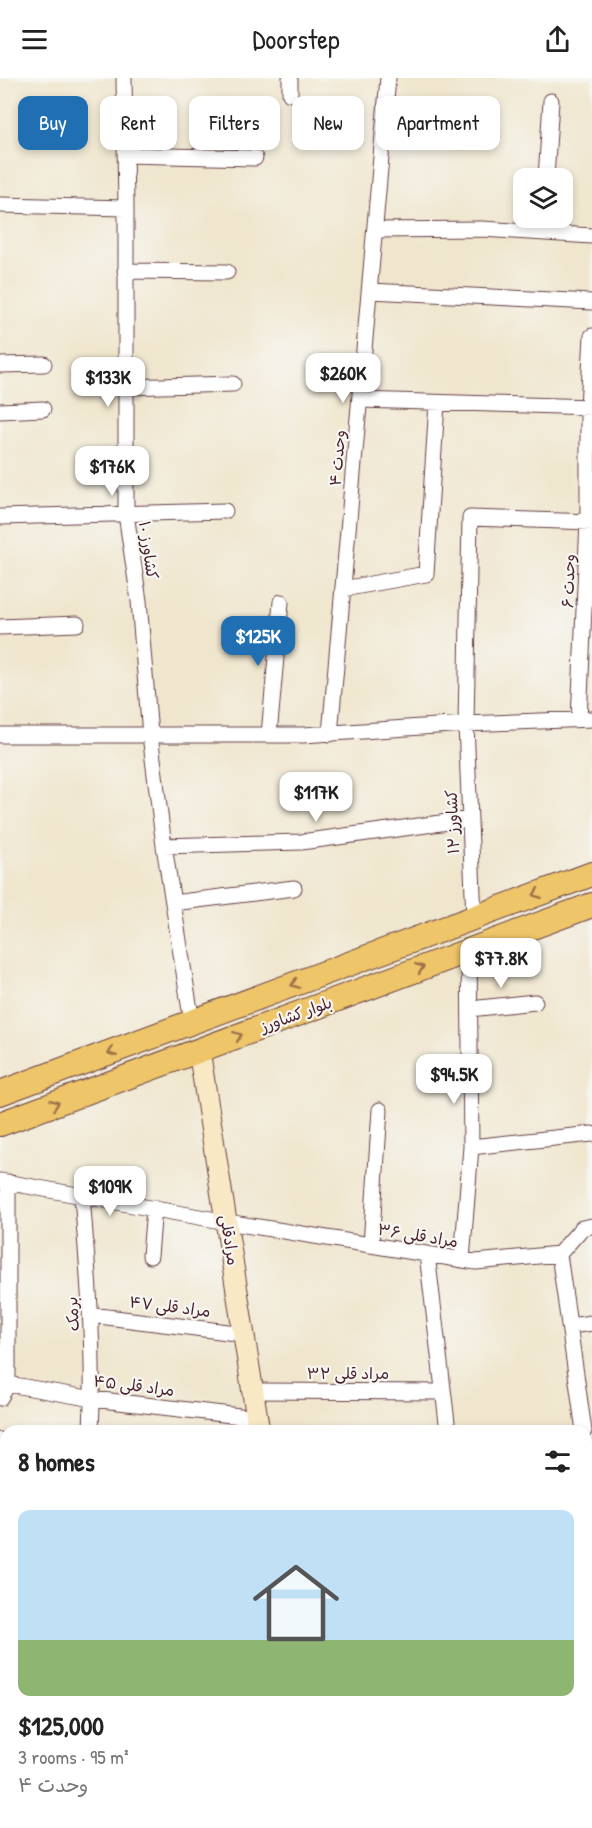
<!DOCTYPE html>
<meta charset="utf-8">
<style>
:root{--surface:#fff;--page:#f6f6f6;--text:#222;--muted:#767676;--line:#e0e0e0;--accent:#1f6fb2}
body{margin:0;font-family:"Patrick Hand","Playpen Sans Arabic",sans-serif;background:var(--page);color:var(--text);height:100vh;display:flex;flex-direction:column;font-size:22px;white-space:nowrap}
*{box-sizing:border-box;margin:0}
p{font-size:20px;color:var(--muted)}
.icon{flex:none;width:33px;height:33px;fill:none;stroke:currentColor;stroke-width:2;stroke-linecap:round;stroke-linejoin:round}
.map{position:relative;flex:1;overflow:hidden}
.sheet{position:absolute;left:0px;top:1347px;width:592px;height:404px;display:flex;flex-direction:column;background:var(--surface);border-radius:18px 18px 0 0;box-shadow:0 3px 9px #0003}
.sheet>*{flex:none}
.guide{position:absolute;left:18px;top:18px;width:556px;height:54px;display:flex;gap:12px}
.tools{position:absolute;left:513px;top:90px;display:grid;gap:12px}
.tools a{display:grid;place-items:center;width:60px;height:60px;border-radius:12px;background:var(--surface);box-shadow:0 3px 9px #0003;font-size:30px}
.price{position:absolute;translate:-50% -51px;padding:0 14px;border-radius:12px;background:#fff;color:#222;font-size:20px;line-height:39px;filter:drop-shadow(0 2px 3px #0008)}
.price::after{content:'';position:absolute;left:50%;top:36px;width:18px;height:14px;margin-left:-9px;background:inherit;clip-path:polygon(0 0,100% 0,50% 100%)}
.price.selected{background:var(--accent);color:#fff}
ul{padding:0;list-style:none}
li{display:grid;align-content:center;gap:12px;height:318px;padding:0 18px}
li+li{border-top:2px solid var(--line)}
li span{display:grid;place-items:center;height:186px;border-radius:12px;color:#555}
li>.icon{margin-inline-start:auto}
span .icon{width:108px;height:108px;fill:#fffc;stroke-width:1}
li b{font-size:26px}
h2{display:flex;justify-content:space-between;align-items:center;height:72px;padding:0 18px;font-size:26px}
.chip{padding:0 21px;border-radius:12px;background:var(--surface);box-shadow:0 3px 9px #0003;font-size:21px;line-height:54px}
.chip.selected{background:var(--accent);color:#fff}
header{display:flex;justify-content:space-between;align-items:center;height:78px;padding:0 18px;background:var(--surface);font-size:27px;font-weight:600}
.map>svg:first-child{display:block}
.lines{fill:none;stroke-linecap:round;stroke-linejoin:round}
.street-casing{stroke:#633d43;stroke-width:17}
.secondary-casing{stroke:#633d43;stroke-width:23}
.primary-casing{stroke:#633d43;stroke-width:26}
.street{stroke:#fff;stroke-width:15}
.secondary{stroke:#f8e8c3;stroke-width:21}
.primary{stroke:#eec569;stroke-width:24}
.oneway{stroke:#9c724a}
.labels{text-anchor:middle;stroke-width:4.5;stroke-linejoin:round;paint-order:stroke}
.street-label{font-size:16px;fill:#4a1f2b;stroke:#f6f6f2}
</style>
<header><svg class="icon" aria-label="menu" viewBox="0 0 24 24"><path d="M4 6h16M4 12h16M4 18h16"/></svg>Doorstep<svg class="icon" aria-label="share" viewBox="0 0 24 24"><path d="M12 15V3M7 8l5-5 5 5M5 13v7h14v-7"/></svg></header>
<div class="map">
<svg width="592" height="1750" viewBox="0 0 592 1750">
<rect width="100%" height="100%" fill="#f6f6f2"/>
<filter id="ink" filterUnits="userSpaceOnUse"><feTurbulence type="fractalNoise" baseFrequency=".0167" numOctaves="2"/><feDisplacementMap in="SourceGraphic" scale="12" xChannelSelector="R" yChannelSelector="G"/><feConvolveMatrix kernelMatrix="1 2 1 2 8 2 1 2 1" color-interpolation-filters="sRGB"/></filter>
<filter id="wash" filterUnits="userSpaceOnUse"><feTurbulence type="fractalNoise" baseFrequency=".008" numOctaves="4" result="noise"/><feDisplacementMap in="SourceGraphic" scale="24" xChannelSelector="R" yChannelSelector="G"/><feGaussianBlur stdDeviation="1.35" result="paint"/><feColorMatrix in="noise" values="0 0 0 0 0 0 0 0 0 0 0 0 0 0 0 0 0 1.4 0 .05"/><feComposite in="paint" operator="in"/></filter>
<g filter="url(#wash)">
<rect width="100%" height="100%" fill="#f0e6ce"/>
</g>
<g filter="url(#ink)">
<g class="lines">
<g class="street-casing">
<path id="street" d="M 124,0 L 126,130 L 126,436 L 139,523 L 150,657 L 164,768 L 192,945
M 290,0 L 290,16
M 125,77 L 255,80
M 546,100 L 551,23
M 0,127 L 126,130
M 376,152 L 482,151 L 592,158
M 544,155 L 544,140
M 125,193 L 227,194
M 370,213 L 592,224
M 0,287 L 44,286
M 125,309 L 233,306
M 360,322 L 592,329
M 0,333 L 43,331
M 0,439 L 225,433
M 343,511 L 426,496 L 437,325
M 0,549 L 77,546
M 579,641 L 588,443 L 588,329 L 592,258
M 330,656 L 388,0
M 0,657 L 303,657 L 466,646 L 592,641
M 269,657 L 281,524
M 164,768 L 301,764 L 470,741
M 173,825 L 294,810
M 474,840 L 466,646 L 470,440 L 592,444
M 470,931 L 535,924
M 471,1069 L 592,1056
M 0,1103 L 227,1144 L 476,1184 L 559,1176 L 582,1150 L 592,1148
M 82,1117 C 88,1196 95,1274 91,1353
M 371,1167 L 380,1032
M 427,1176 L 448,1353
M 559,1176 L 584,1353
M 150,1178 L 154,1130
M 462,1182 L 471,1069 L 469,872
M 91,1237 L 244,1256
M 570,1248 L 592,1245
M 8,1306 L 93,1321 L 257,1340
M 253,1313 L 443,1314
M 0,1320 L 8,1306 L 8,1104
M 0,1362 L 6,1365
M 586,1375 L 587,1383
M 0,1463 L 6,1463
M 0,1740 L 6,1740
M 68,1744 L 93,1746"/>
</g>
<g class="secondary-casing">
<path id="secondary" d="M 199,972 L 259,1353
M 586,1615 L 592,1613
M 321,1744 L 322,1750"/>
</g>
<g class="primary-casing">
<path id="primary" d="M 0,1015 L 592,796
M 0,1046 L 592,827"/>
</g>
<use href="#street" class="street"/>
<use href="#secondary" class="secondary"/>
<use href="#primary" class="primary"/>
</g>
<defs><path id="oneway-chevron" d="M-2-3.5L2.5 0L-2 3.5" fill="none" stroke-width="1.6" stroke-linecap="round" stroke-linejoin="round" transform="scale(1.5)"/></defs>
<g class="oneway">
<use href="#oneway-chevron" transform="translate(537 816) rotate(160)"/>
<use href="#oneway-chevron" transform="translate(420 890) rotate(-20)"/>
<use href="#oneway-chevron" transform="translate(295 906) rotate(160)"/>
<use href="#oneway-chevron" transform="translate(238 958) rotate(-20)"/>
<use href="#oneway-chevron" transform="translate(112 974) rotate(160)"/>
<use href="#oneway-chevron" transform="translate(55 1026) rotate(-20)"/>
</g>
</g>
<g class="labels">
<g class="street-label">
<text transform="translate(337 380) rotate(-85)" y="6">وحدت ۴</text>
<text transform="translate(149 472) rotate(82)" y="6">کشاورز ۱۰</text>
<text transform="translate(568 503) rotate(-88)" y="6">وحدت ۶</text>
<text transform="translate(452 744) rotate(-92)" y="6">کشاورز ۱۲</text>
<text transform="translate(296 936) rotate(-20)" y="6">بلوار کشاورز</text>
<text transform="translate(418 1157) rotate(9)" y="6">مراد قلی ۳۶</text>
<text transform="translate(230 1162) rotate(81)" y="6">مرادقلی</text>
<text transform="translate(170 1228) rotate(7)" y="6">مراد قلی ۴۷</text>
<text transform="translate(72 1236) rotate(-93)" y="6">برمک</text>
<text x="348" y="1301">مراد قلی ۳۲</text>
<text transform="translate(134 1307) rotate(7)" y="6">مراد قلی ۴۵</text>
</g>
</g>
</svg>
<div class="tools">
<a><svg class="icon" aria-label="layers" viewBox="0 0 24 24"><path d="M12 4l9 5-9 5-9-5zM3 14l9 5 9-5"/></svg></a>
</div>
<b class="price" style="left:343px;top:326px">$260K</b>
<b class="price" style="left:108px;top:330px">$133K</b>
<b class="price" style="left:112px;top:419px">$176K</b>
<b class="price selected" style="left:258px;top:589px">$125K</b>
<b class="price" style="left:316px;top:745px">$117K</b>
<b class="price" style="left:501px;top:911px">$77.8K</b>
<b class="price" style="left:454px;top:1027px">$94.5K</b>
<b class="price" style="left:110px;top:1139px">$109K</b>
<div class="guide">
<a class="chip selected">Buy</a>
<a class="chip">Rent</a>
<a class="chip">Filters</a>
<a class="chip">New</a>
<a class="chip">Apartment</a>
</div>
<section class="sheet">
<h2>8 homes<svg class="icon" aria-label="filters" viewBox="0 0 24 24"><path d="M4 7h16M4 17h16"/><circle cx="9" cy="7" r="2"/><circle cx="15" cy="17" r="2"/></svg></h2>
<ul>
<li><span style="background:linear-gradient(#bfe0f5 70%,#8fb573 0)"><svg class="icon" aria-label="home" viewBox="0 0 24 24"><path d="M3 11l9-7 9 7M6 9v11h12V9"/></svg></span><div><b>$125,000</b><p>3 rooms · 95 m²</p><p>وحدت ۴</p></div></li>
</ul>
</section>
</div>
